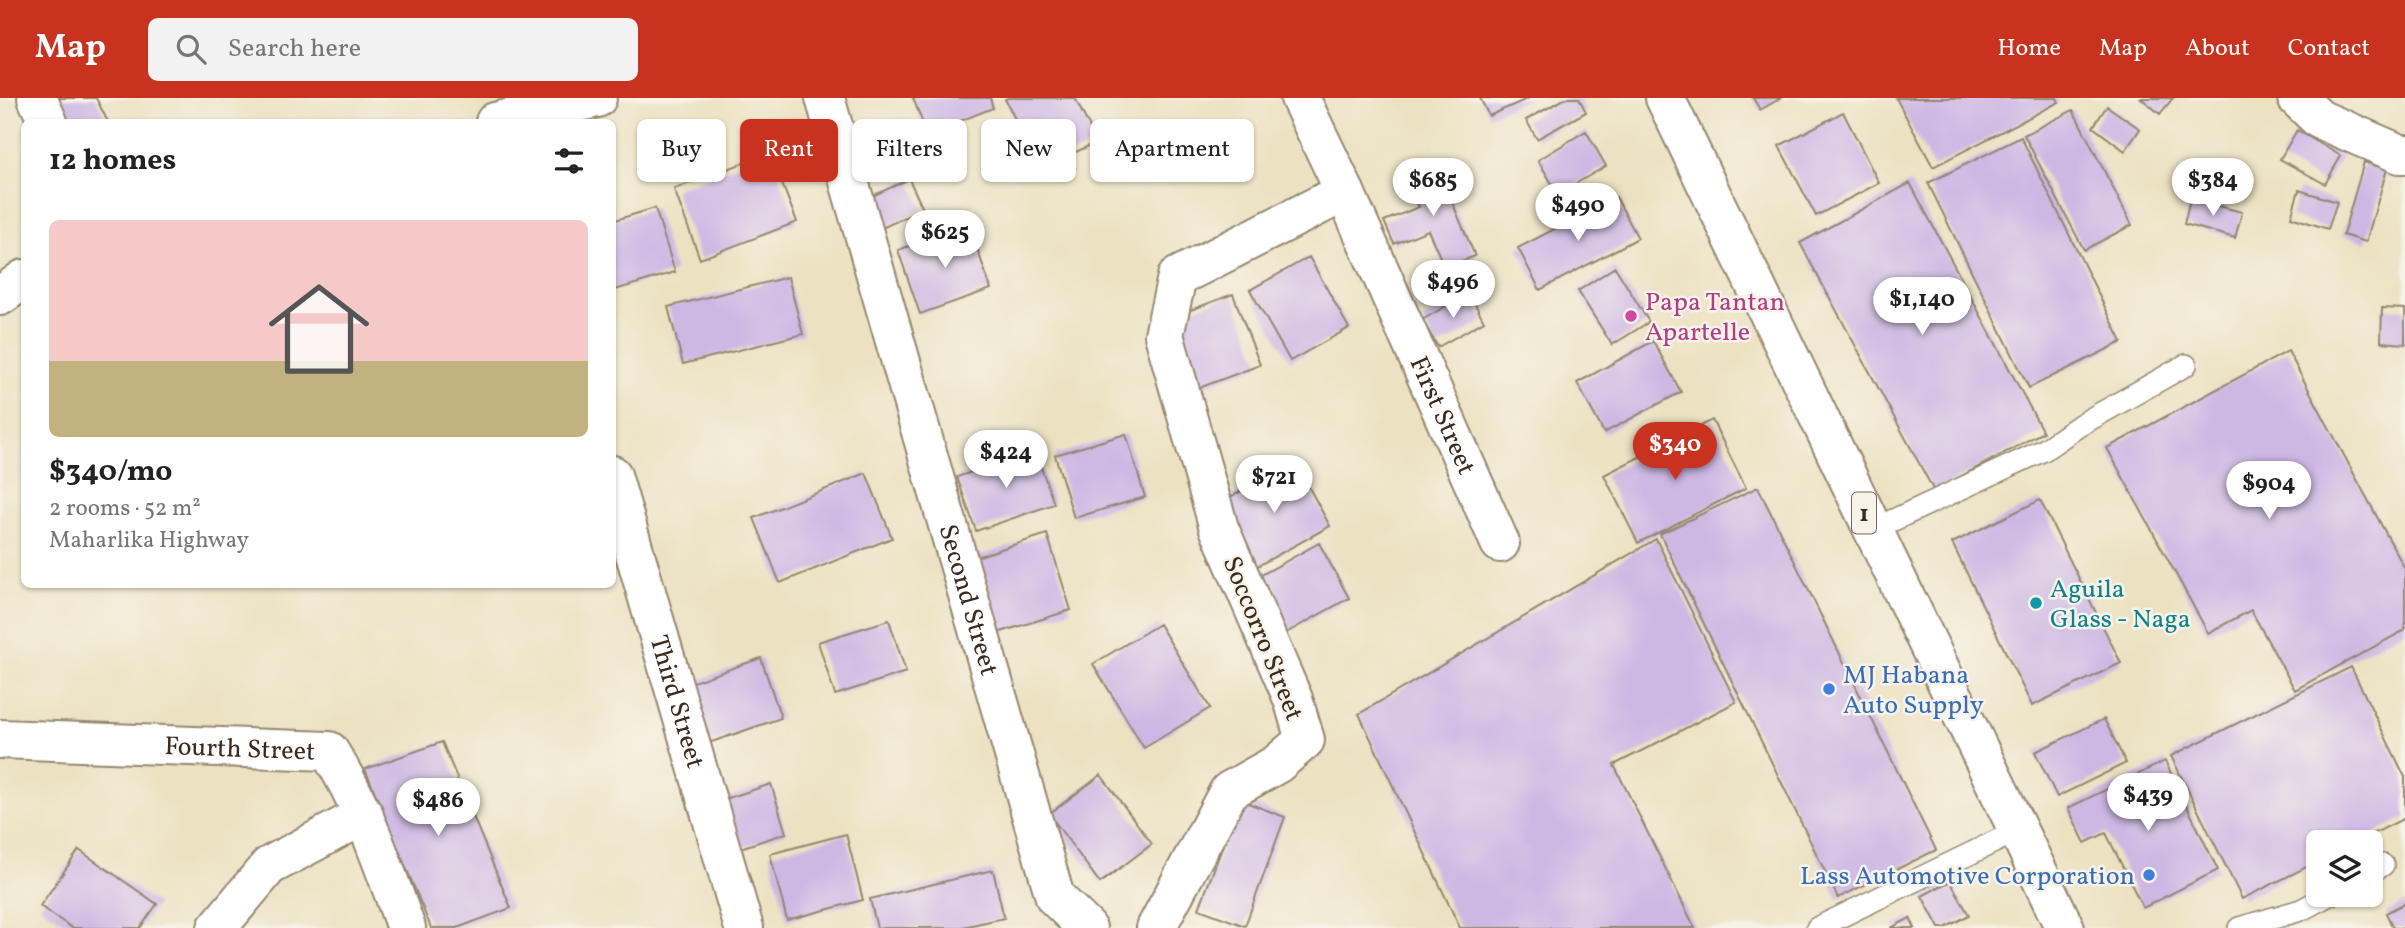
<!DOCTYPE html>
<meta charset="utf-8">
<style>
:root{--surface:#fff;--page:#f2f2f2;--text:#222;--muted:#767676;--accent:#c8321e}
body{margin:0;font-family:Vollkorn,serif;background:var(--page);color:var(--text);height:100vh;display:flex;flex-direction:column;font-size:26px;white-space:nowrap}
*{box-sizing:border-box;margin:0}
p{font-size:23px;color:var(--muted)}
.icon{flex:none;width:38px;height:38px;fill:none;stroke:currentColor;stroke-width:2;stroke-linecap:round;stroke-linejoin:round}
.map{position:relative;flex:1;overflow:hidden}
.panel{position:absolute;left:21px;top:21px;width:595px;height:469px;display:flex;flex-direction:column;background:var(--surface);border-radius:10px;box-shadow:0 2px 5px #0004}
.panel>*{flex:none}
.guide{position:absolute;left:637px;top:21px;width:665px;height:63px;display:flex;gap:14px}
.tools{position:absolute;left:2306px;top:732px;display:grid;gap:14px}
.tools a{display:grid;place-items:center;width:77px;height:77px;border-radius:10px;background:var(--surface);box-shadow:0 2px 5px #0004;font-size:35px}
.price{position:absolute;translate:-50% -60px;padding:0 16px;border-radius:24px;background:#fff;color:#222;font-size:23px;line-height:46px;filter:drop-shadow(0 2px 4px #0008)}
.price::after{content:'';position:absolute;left:50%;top:42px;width:21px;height:16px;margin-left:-10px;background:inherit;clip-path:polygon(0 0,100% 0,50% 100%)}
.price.selected{background:var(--accent);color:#fff}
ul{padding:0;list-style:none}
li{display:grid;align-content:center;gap:14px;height:371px;padding:0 28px}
li span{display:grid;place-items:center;height:217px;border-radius:10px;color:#555}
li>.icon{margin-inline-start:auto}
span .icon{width:126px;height:126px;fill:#fffc;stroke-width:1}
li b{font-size:30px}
h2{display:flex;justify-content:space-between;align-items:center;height:84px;padding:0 28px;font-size:30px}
.tag{padding:0 24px;border-radius:10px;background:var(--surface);box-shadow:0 2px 5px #0004;font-size:24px;line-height:63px}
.tag.selected{background:var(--accent);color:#fff}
header{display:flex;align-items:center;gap:42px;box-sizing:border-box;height:98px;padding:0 35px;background:var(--accent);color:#fff}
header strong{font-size:33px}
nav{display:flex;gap:38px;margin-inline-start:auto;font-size:24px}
.search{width:490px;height:63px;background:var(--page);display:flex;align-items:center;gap:18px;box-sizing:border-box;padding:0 24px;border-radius:10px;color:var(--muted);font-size:26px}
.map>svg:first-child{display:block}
.building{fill:#cdb8e4}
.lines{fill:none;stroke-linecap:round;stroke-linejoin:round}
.service-casing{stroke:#948670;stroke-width:24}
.minor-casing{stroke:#948670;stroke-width:42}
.tertiary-casing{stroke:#948670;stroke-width:42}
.primary-casing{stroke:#948670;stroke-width:42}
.service{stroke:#fff;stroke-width:21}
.minor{stroke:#fff;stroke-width:38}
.tertiary{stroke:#fff;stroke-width:38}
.primary{stroke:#fff;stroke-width:38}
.hotel-dot{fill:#d1479c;stroke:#f7f3e8;stroke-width:2.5}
.culture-dot{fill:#0f9aa8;stroke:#f7f3e8;stroke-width:2.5}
.shop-dot{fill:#3f7fe0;stroke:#f7f3e8;stroke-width:2.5}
.labels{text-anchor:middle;stroke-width:5;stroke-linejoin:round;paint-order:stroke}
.shield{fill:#f7f3e8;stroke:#73665b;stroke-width:2}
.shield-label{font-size:24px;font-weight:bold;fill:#3b2a1e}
.hotel-label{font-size:26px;fill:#b23c85;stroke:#f7f3e8;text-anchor:start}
.street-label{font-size:26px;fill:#3b2a1e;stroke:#f7f3e8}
.culture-label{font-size:26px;fill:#0d838f;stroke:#f7f3e8;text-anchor:start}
.shop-label{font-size:26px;fill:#366cbe;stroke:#f7f3e8;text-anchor:start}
</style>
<header>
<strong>Map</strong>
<div class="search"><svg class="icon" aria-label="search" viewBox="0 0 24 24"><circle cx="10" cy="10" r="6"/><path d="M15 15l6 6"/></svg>Search here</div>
<nav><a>Home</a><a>Map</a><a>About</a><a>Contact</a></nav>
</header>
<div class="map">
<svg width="2405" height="830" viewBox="0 0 2405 830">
<rect width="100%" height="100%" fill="#f7f3e8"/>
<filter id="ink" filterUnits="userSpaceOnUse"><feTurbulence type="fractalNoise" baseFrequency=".0143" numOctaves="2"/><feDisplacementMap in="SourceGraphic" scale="14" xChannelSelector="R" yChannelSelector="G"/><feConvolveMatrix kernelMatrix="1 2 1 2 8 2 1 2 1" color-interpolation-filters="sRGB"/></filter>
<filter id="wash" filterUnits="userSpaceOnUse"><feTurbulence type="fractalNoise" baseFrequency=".00686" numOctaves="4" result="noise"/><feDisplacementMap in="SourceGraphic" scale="28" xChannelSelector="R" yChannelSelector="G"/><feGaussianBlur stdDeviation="1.57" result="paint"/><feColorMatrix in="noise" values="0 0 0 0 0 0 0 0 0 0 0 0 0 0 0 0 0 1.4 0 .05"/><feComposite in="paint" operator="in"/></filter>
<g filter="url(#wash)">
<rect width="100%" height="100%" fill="#ece2c2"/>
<g id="blocks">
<path class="building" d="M 52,0 L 96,0 L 108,24 L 64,24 Z
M 913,0 L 990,0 L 993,10 L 927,36 Z
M 1008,0 L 1075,0 L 1097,44 L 1040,71 L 1005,1 Z
M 1480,0 L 1529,0 L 1489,18 Z
M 1566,0 L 1579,0 L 1586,14 L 1537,41 L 1526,22 Z
M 1753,0 L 1781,0 L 1760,12 Z
M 1896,0 L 2057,0 L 2059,4 L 1933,69 Z
M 2141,0 L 2173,0 L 2160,16 Z
M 2107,8 L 2140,31 L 2125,53 L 2093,29 Z
M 2073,12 L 2132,127 L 2084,152 L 2024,37 Z
M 1843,14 L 1879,85 L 1816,118 L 1779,48 Z
M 2297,32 L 2341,58 L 2325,86 L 2280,61 Z
M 1586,33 L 1606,68 L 1558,96 L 1538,62 Z
M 2021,39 L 2122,244 L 2029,290 L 1928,85 Z
M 770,55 L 797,124 L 700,161 L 674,91 Z
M 2364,64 L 2387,71 L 2366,144 L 2343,137 Z
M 1436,66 L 1475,158 L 1445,170 L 1428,132 L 1394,146 L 1384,123 L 1419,109 L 1406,79 Z
M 909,81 L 923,111 L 869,136 L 855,106 Z
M 1910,85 L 2043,334 L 1934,393 L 1800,145 Z
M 2299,92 L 2337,104 L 2328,131 L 2291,119 Z
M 1616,99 L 1638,140 L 1540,192 L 1518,150 Z
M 2190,101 L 2242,114 L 2235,140 L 2184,126 Z
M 655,110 L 675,174 L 612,193 L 612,123 Z
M 969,127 L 991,191 L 920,216 L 898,152 Z
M 1309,159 L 1349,230 L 1290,263 L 1250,192 Z
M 1615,169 L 1649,224 L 1612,247 L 1578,193 Z
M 788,179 L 803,236 L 683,266 L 668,209 Z
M 1469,195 L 1484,223 L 1438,249 L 1422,222 Z
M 1233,196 L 1260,267 L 1199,290 L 1172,219 Z
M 2382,210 L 2405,211 L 2405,246 L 2381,244 Z
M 1653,243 L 1681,294 L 1604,335 L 1577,285 Z
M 2288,253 L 2405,471 L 2405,532 L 2295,592 L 2251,512 L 2208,535 L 2107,350 Z
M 1712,322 L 1746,390 L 1638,445 L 1604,377 Z
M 1126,336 L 1145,399 L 1074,420 L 1055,357 Z
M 1035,352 L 1054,406 L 976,433 L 957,379 Z
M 1295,364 L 1330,428 L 1254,470 L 1219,405 Z
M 866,375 L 892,440 L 780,485 L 754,420 Z
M 1758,389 L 1936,752 L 1838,800 L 1660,436 Z
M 2040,402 L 2121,565 L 2032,608 L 1952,445 Z
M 1047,436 L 1071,512 L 988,538 L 964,463 Z
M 1656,441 L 1736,604 L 1614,667 L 1695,830 L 1460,830 L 1359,616 Z
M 1319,445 L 1349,500 L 1286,535 L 1256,480 Z
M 889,522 L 906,574 L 835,597 L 818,544 Z
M 1159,526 L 1210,610 L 1144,650 L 1093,566 Z
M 761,560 L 781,620 L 697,649 L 676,590 Z
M 2351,569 L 2405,679 L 2405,720 L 2357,744 L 2319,744 L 2319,763 L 2242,801 L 2171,658 Z
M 2104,621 L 2126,665 L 2057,699 L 2035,654 Z
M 442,644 L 511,810 L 457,830 L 431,830 L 365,671 Z
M 2165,663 L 2218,772 L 2143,810 L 2106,735 L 2085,745 L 2068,710 Z
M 1101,677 L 1152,746 L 1100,785 L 1049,716 Z
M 771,686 L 786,735 L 731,753 L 716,704 Z
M 1240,702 L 1285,719 L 1245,828 L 1199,811 Z
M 846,736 L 863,802 L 787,822 L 770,756 Z
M 79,752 L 157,806 L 140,830 L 72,830 L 40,808 Z
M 993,772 L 1004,820 L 958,830 L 877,830 L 870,801 Z
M 1950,783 L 1969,817 L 1945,830 L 1939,830 L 1922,798 Z
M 2405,805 L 2405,830 L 2393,830 L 2386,815 Z
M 1910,820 L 1915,830 L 1891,830 Z"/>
</g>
</g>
<g filter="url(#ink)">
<use href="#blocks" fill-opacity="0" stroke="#948670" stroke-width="2"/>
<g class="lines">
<g class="service-casing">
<path id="service" d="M 1872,432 L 2044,352 L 2080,327 L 2186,267
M 2371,774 L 2383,767
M 1817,830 L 2019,732
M 2239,830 L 2301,812 L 2331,796"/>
</g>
<g class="minor-casing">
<g id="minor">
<path d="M 37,0 L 48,24"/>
<path id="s1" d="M 825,0 L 1055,799 L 1087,830"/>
<path id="s2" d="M 1300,0 L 1345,94 L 1500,445"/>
<path d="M 2297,0 L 2319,21 L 2400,56 L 2405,56"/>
<path id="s3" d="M 612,377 L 744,830"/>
<path id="s4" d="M 0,641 L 329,653 C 364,708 384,769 406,830"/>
<path d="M 217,830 L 269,768 L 364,717"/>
<path d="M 1156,830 L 1229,693 L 1277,666 L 1305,642 L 1293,601 L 1219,430 L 1164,237 L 1177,179 L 1345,94"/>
</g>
</g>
<g class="tertiary-casing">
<path id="tertiary" d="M 495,24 L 597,0
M 0,198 L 24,181"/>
</g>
<g class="primary-casing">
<path id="primary" d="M 1665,0 L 2065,830"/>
</g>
<use href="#service" class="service"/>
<use href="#minor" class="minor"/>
<use href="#tertiary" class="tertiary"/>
<use href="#primary" class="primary"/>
</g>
</g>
<circle class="hotel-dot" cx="1631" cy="218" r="7"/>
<circle class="culture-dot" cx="2036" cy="505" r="7"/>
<g class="shop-dot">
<circle cx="1829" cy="591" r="7"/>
<circle cx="2149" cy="777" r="7"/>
</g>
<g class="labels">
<rect class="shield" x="1852" y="394.5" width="24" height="41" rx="5"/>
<g class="shield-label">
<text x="1864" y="423">1</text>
</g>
<g class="hotel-label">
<text x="1645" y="212">Papa Tantan<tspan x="1645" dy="30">Apartelle</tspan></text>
</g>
<g class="street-label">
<text dy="9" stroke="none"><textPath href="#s2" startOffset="348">First Street</textPath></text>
<text dy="9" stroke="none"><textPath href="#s1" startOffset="522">Second Street</textPath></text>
<text transform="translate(1264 540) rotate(68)" y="9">Soccorro Street</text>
<text dy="9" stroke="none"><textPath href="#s3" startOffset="236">Third Street</textPath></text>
<text dy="9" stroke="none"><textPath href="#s4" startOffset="240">Fourth Street</textPath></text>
</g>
<g class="culture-label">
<text x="2050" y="499">Aguila<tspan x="2050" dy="30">Glass - Naga</tspan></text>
</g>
<g class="shop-label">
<text x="1843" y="585">MJ Habana<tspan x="1843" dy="30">Auto Supply</tspan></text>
<text x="2135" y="786" text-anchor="end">Lass Automotive Corporation</text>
</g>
</g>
</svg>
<div class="tools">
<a><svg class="icon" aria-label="layers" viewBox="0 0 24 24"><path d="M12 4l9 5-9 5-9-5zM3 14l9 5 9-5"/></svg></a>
</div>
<b class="price" style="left:1433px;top:120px">$685</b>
<b class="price" style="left:2213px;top:120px">$384</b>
<b class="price" style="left:1578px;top:145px">$490</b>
<b class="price" style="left:945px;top:172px">$625</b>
<b class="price" style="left:1453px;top:222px">$496</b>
<b class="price" style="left:1922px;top:239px">$1,140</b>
<b class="price selected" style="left:1675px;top:384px">$340</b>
<b class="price" style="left:1006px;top:392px">$424</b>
<b class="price" style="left:1274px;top:417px">$721</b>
<b class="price" style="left:2269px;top:423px">$904</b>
<b class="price" style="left:2148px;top:735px">$439</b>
<b class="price" style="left:438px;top:740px">$486</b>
<div class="guide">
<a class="tag">Buy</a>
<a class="tag selected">Rent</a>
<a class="tag">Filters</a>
<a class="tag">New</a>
<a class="tag">Apartment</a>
</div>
<section class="panel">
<h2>12 homes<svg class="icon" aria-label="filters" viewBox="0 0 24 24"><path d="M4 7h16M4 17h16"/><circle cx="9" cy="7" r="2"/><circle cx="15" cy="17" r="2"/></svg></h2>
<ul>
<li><span style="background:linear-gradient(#f6c9c9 65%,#c2b280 0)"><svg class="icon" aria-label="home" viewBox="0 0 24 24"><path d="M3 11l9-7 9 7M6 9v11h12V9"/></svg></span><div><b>$340/mo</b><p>2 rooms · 52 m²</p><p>Maharlika Highway</p></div></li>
</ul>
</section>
</div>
